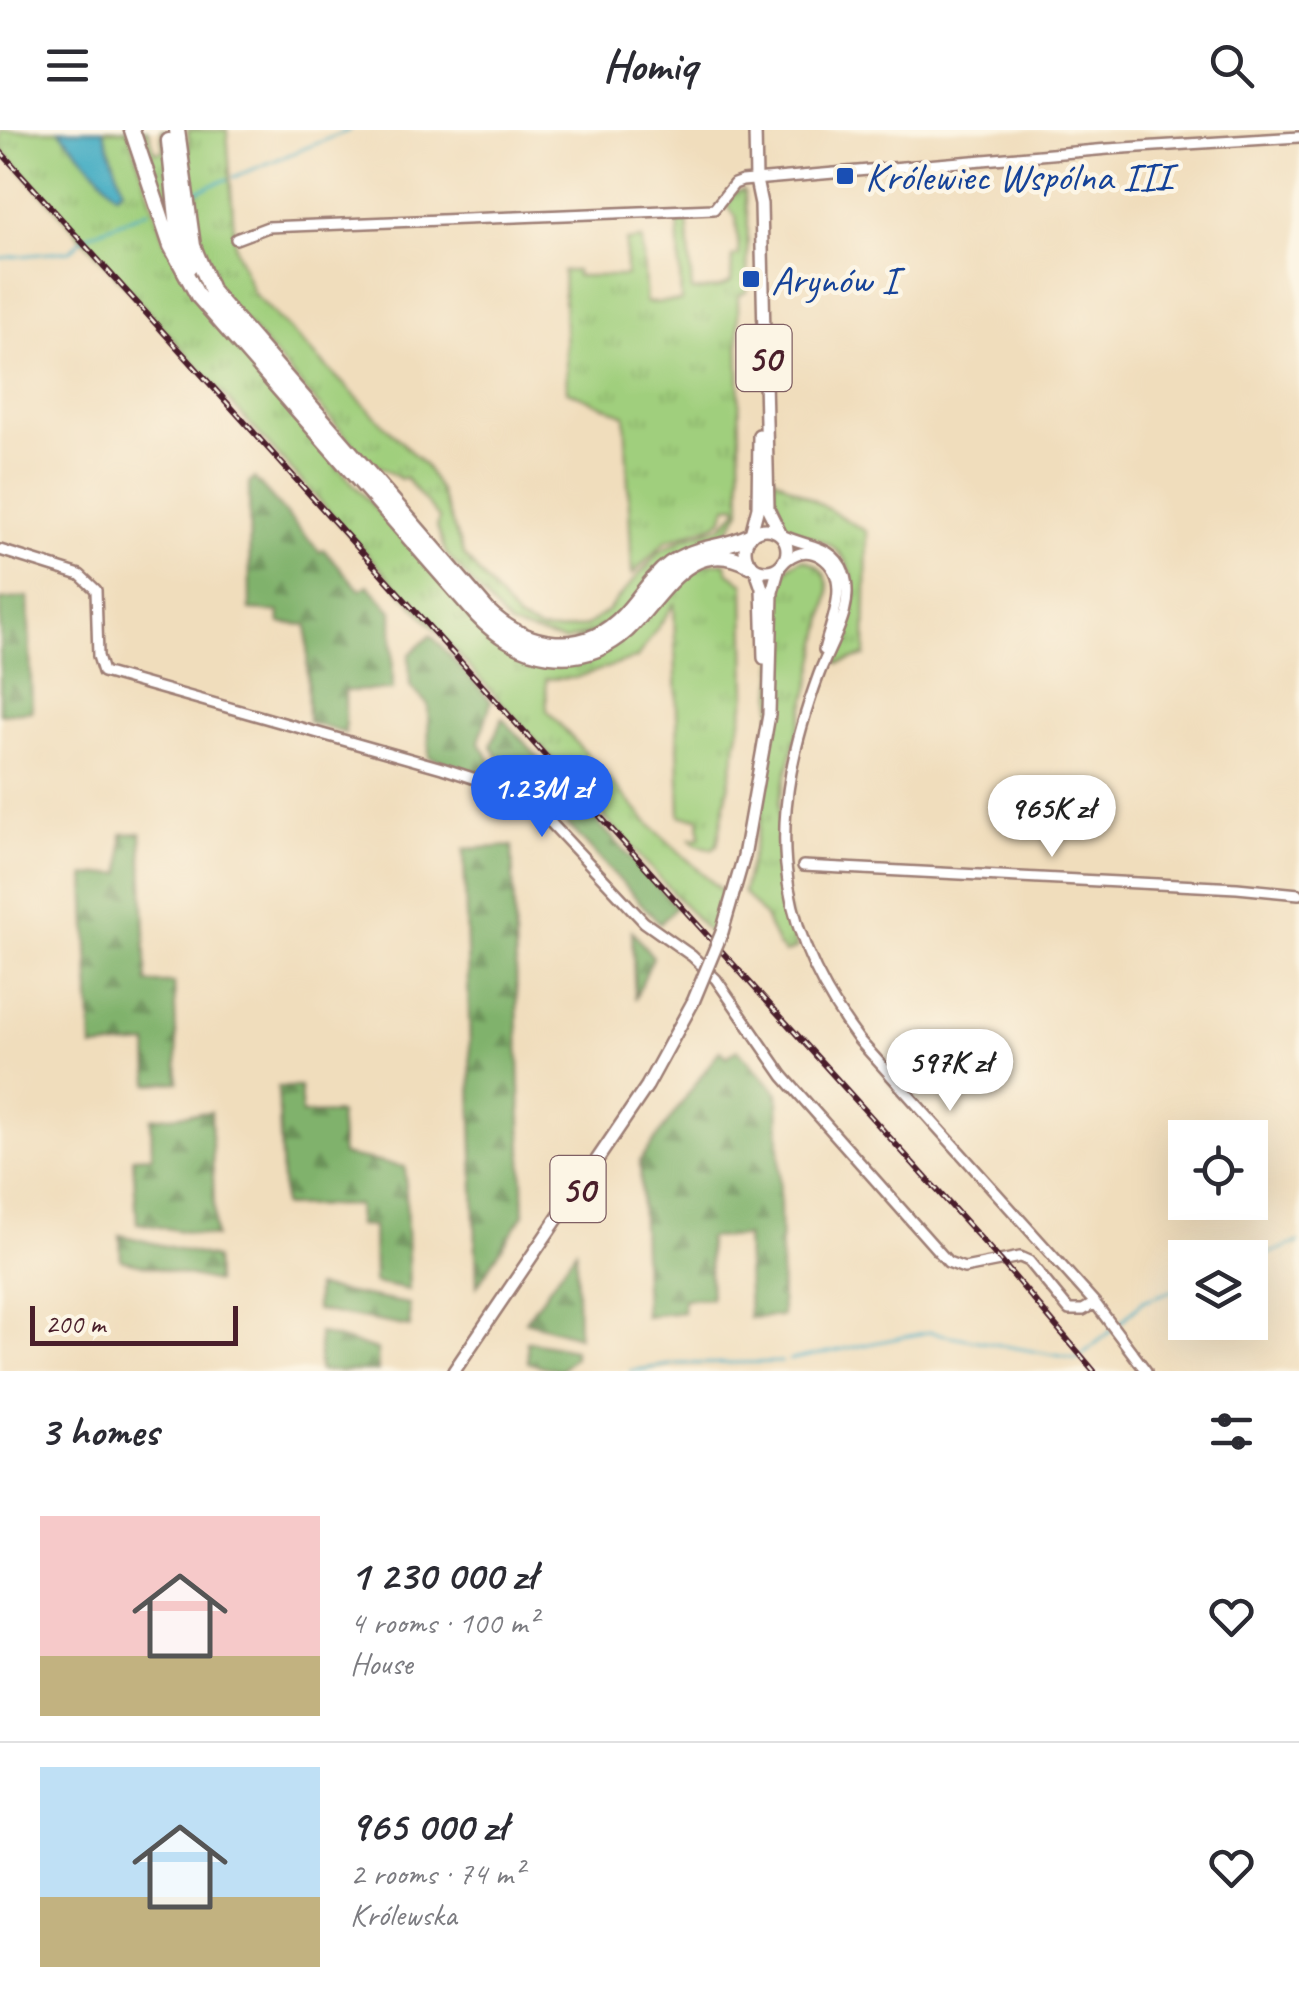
<!DOCTYPE html>
<meta charset="utf-8">
<style>
:root{--surface:#fff;--page:#f2f2f3;--text:#2b2b33;--muted:#7c7c81;--line:#e1e1e2;--accent:#2563eb}
body{margin:0;font-family:Caveat,sans-serif;background:var(--page);color:var(--text);height:100vh;display:flex;flex-direction:column;font-size:38px;white-space:nowrap}
*{box-sizing:border-box;margin:0}
p{font-size:32px;color:var(--muted)}
.icon{flex:none;width:55px;height:55px;fill:none;stroke:currentColor;stroke-width:2;stroke-linecap:round;stroke-linejoin:round}
.map{position:relative;height:1241px;overflow:hidden}
.drawer{display:flex;flex-direction:column;background:var(--surface);flex:1}
.drawer>*{flex:none}
.tools{position:absolute;left:1168px;top:990px;display:grid;gap:20px}
.tools a{display:grid;place-items:center;width:100px;height:100px;border-radius:0px;background:var(--surface);box-shadow:0 10px 40px #0002;font-size:50px}
.scale{position:absolute;left:30px;bottom:25px;width:208px;box-sizing:border-box;padding-left:10px;border:5px solid #4a1f2b;border-top:0;font-size:28px;line-height:35px;white-space:nowrap;color:#4a1f2b;-webkit-text-stroke:8px #fcf5e5;paint-order:stroke}
.price{position:absolute;translate:-50% -85px;padding:0 22px;border-radius:35px;background:#fff;color:#222;font-size:32px;line-height:65px;filter:drop-shadow(0 2px 5px #0008)}
.price::after{content:'';position:absolute;left:50%;top:60px;width:30px;height:22px;margin-left:-15px;background:inherit;clip-path:polygon(0 0,100% 0,50% 100%)}
.price.current{background:var(--accent);color:#fff}
ul{padding:0;list-style:none}
li{display:flex;align-items:center;gap:30px;height:250px;padding:0 40px}
li+li{border-top:2px solid var(--line)}
li span{display:grid;place-items:center;flex:none;width:280px;height:200px;border-radius:0px;color:#555}
li>.icon{margin-inline-start:auto}
span .icon{width:120px;height:120px;fill:#fffc;stroke-width:1}
li b{font-size:42px}
h2{display:flex;justify-content:space-between;align-items:center;height:120px;padding:0 40px;font-size:42px}
header{display:flex;justify-content:space-between;align-items:center;height:130px;padding:0 40px;background:var(--surface);font-size:45px;font-weight:700}
.map>svg:first-child{display:block}
.grass{fill:url(#grass-tufts);stroke:#757754;stroke-width:2.5}
.forest{fill:url(#forest-firs);stroke:#65684c;stroke-width:2.5}
.water{fill:#43acc3;stroke:#466677;stroke-width:2.5}
.lines{fill:none;stroke-linecap:round;stroke-linejoin:round}
.stream{stroke:#43acc3;stroke-width:2.5}
.minor-casing{stroke:#9d7e74;stroke-width:14}
.major-casing{stroke:#9d7e74;stroke-width:16}
.highway-casing{stroke:#9d7e74;stroke-width:19}
.minor{stroke:#fff;stroke-width:9}
.major{stroke:#fff;stroke-width:11}
.highway{stroke:#fff;stroke-width:14}
.rail-casing{stroke:#4a1f2b;stroke-width:6}
.rail{stroke:#fcf5e5;stroke-width:2.5;stroke-dasharray:8;stroke-linecap:butt}
.major-bridge-casing{stroke:#9d7e74;stroke-width:16;stroke-linecap:butt}
.major-bridge{stroke:#fff;stroke-width:11}
.transit-dot{fill:#1a4fb4;stroke:#fcf5e5;stroke-width:4}
.labels{text-anchor:middle;stroke-width:9;stroke-linejoin:round;paint-order:stroke}
.shield{fill:#fcf5e5;stroke:#7f5f63;stroke-width:2.5}
.shield-label{font-size:38px;font-weight:bold;fill:#4a1f2b}
.transit-label{font-size:40px;fill:#164399;stroke:#fcf5e5;text-anchor:start}
</style>
<header><svg class="icon" aria-label="menu" viewBox="0 0 24 24"><path d="M4 6h16M4 12h16M4 18h16"/></svg>Homiq<svg class="icon" aria-label="search" viewBox="0 0 24 24"><circle cx="10" cy="10" r="6"/><path d="M15 15l6 6"/></svg></header>
<div class="map">
<svg width="1299" height="1241" viewBox="0 0 1299 1241">
<defs>
<pattern id="grass-tufts" width="24" height="20" patternUnits="userSpaceOnUse" patternTransform="scale(2.5)"><rect width="24" height="20" fill="#a0cf7d"/><path d="M3 7l-1-3M5 7V3M7 7l1-3M15 17l-1-3M17 17v-4M19 17l1-3" fill="none" stroke="#8bb16c"/></pattern>
<pattern id="forest-firs" width="22" height="20" patternUnits="userSpaceOnUse" patternTransform="scale(2.5)"><rect width="22" height="20" fill="#80b26c"/><path d="M5 1l3.5 6h-7zM16 11l3.5 6h-7z" fill="#6b9059"/></pattern>
</defs>
<rect width="100%" height="100%" fill="#fcf5e5"/>
<filter id="ink" filterUnits="userSpaceOnUse"><feTurbulence type="fractalNoise" baseFrequency=".01" numOctaves="2"/><feDisplacementMap in="SourceGraphic" scale="20" xChannelSelector="R" yChannelSelector="G"/><feConvolveMatrix kernelMatrix="1 2 1 2 8 2 1 2 1" color-interpolation-filters="sRGB"/></filter>
<filter id="wash" filterUnits="userSpaceOnUse"><feTurbulence type="fractalNoise" baseFrequency=".0048" numOctaves="4" result="noise"/><feDisplacementMap in="SourceGraphic" scale="40" xChannelSelector="R" yChannelSelector="G"/><feGaussianBlur stdDeviation="2.25" result="paint"/><feColorMatrix in="noise" values="0 0 0 0 0 0 0 0 0 0 0 0 0 0 0 0 0 1.4 0 .05"/><feComposite in="paint" operator="in"/></filter>
<g filter="url(#wash)">
<rect width="100%" height="100%" fill="#f0ddbc"/>
<path class="grass" d="M 0,0 L 128,0 L 165,111 L 301,296 L 487,502 L 509,518 L 544,531 L 702,435 L 725,432 L 729,443 L 744,454 L 746,565 L 717,715 L 712,719 L 696,715 L 691,709 L 700,708 L 699,688 L 680,686 L 674,474 L 637,528 L 575,548 L 546,549 L 547,580 L 651,696 L 724,763 L 711,805 L 0,17 Z
M 135,0 L 148,0 L 155,22 L 163,21 L 161,0 L 164,0 L 180,117 Z
M 188,0 L 227,0 L 235,116 L 253,163 L 426,337 L 440,361 L 464,425 L 518,490 L 540,500 L 558,501 L 586,496 L 607,481 L 659,422 L 684,408 L 721,397 L 738,380 L 736,375 L 727,376 L 722,390 L 716,394 L 666,411 L 632,445 L 625,285 L 567,261 L 563,141 L 576,141 L 576,146 L 626,146 L 626,111 L 642,109 L 646,173 L 681,171 L 678,87 L 687,86 L 692,161 L 718,158 L 731,152 L 732,127 L 739,125 L 736,87 L 727,75 L 735,62 L 744,60 L 748,88 L 747,161 L 738,167 L 741,381 L 721,411 L 606,497 L 565,511 L 510,496 L 446,424 L 437,397 L 439,388 L 405,347 L 401,349 L 365,328 L 216,159 C 191,110 189,54 188,0 Z
M 774,347 L 867,402 L 865,526 L 839,533 L 833,528 C 852,492 871,433 822,411 C 797,400 798,408 775,386 Z
M 802,429 C 820,433 829,447 829,464 L 812,547 L 779,672 L 780,750 L 797,818 L 785,823 L 778,816 L 765,787 L 743,762 L 759,697 L 769,631 L 779,451 L 790,436 Z"/>
<path class="forest" d="M 254,348 L 320,422 L 324,420 L 360,460 L 368,455 L 392,481 L 393,560 L 345,561 L 345,603 L 308,592 L 307,495 L 280,493 L 279,482 L 250,480 L 249,353 Z
M 28,467 L 32,581 L 0,584 L 0,470 Z
M 431,505 L 491,571 L 479,612 L 504,652 L 429,627 L 428,575 L 410,556 L 409,525 Z
M 502,588 L 676,777 L 660,794 L 550,675 L 513,649 L 491,616 Z
M 141,703 L 147,853 L 174,853 L 178,952 L 149,954 L 148,914 L 92,918 L 85,746 L 122,743 L 122,704 Z
M 512,716 L 524,1084 L 477,1156 L 464,719 Z
M 632,801 L 653,827 L 635,869 Z
M 737,919 L 778,963 L 782,1186 L 749,1188 L 746,1106 L 708,1108 L 711,1168 L 683,1169 L 683,1182 L 645,1186 L 640,1031 L 720,920 L 727,927 Z
M 278,957 L 300,957 L 302,984 L 339,983 L 342,1025 L 405,1037 L 409,1160 L 374,1153 L 373,1096 L 358,1095 L 357,1075 L 283,1076 Z
M 211,982 L 215,1107 L 137,1093 L 133,1027 L 152,1026 L 151,988 Z
M 120,1105 L 215,1128 L 216,1152 L 121,1130 Z
M 576,1120 L 578,1206 L 525,1191 Z
M 316,1157 L 409,1174 L 410,1197 L 316,1180 Z
M 319,1203 L 377,1220 L 378,1241 L 319,1241 Z
M 527,1211 L 574,1220 L 574,1227 L 560,1241 L 528,1232 Z"/>
<path class="water" d="M 59,0 L 103,0 L 123,58 L 116,64 Z"/>
<g class="lines">
<path class="stream" d="M 234,47 L 350,0
M 197,61 L 228,49
M 0,128 L 70,121 L 86,106 L 148,81
M 1250,1131 L 1299,1112
M 1118,1195 L 1143,1171 L 1185,1156
M 789,1230 L 929,1202 L 1077,1229 L 1112,1200
M 630,1241 L 676,1234 L 782,1232"/>
</g>
</g>
<g filter="url(#ink)">
<g class="lines">
<g class="minor-casing">
<path id="minor" d="M 236,109 L 268,97 L 714,79 L 734,54 L 742,51 L 1108,19 L 1299,7
M 782,405 C 805,417 834,414 844,443 C 856,477 830,514 819,544 C 768,683 768,789 859,910 L 1095,1173 L 1146,1241
M 0,420 L 80,445 L 96,460 L 98,526 L 103,542 L 442,638 L 503,658 L 536,677 L 644,792 L 692,826 L 716,849 L 783,946 L 948,1132 L 964,1138 L 1020,1127 L 1029,1131 L 1069,1180 L 1083,1180 L 1095,1173
M 783,433 C 795,423 806,418 821,427 C 853,448 831,491 824,520
M 803,736 L 1237,758 L 1299,764"/>
</g>
<g class="major-casing">
<path id="major" d="M 755,0 L 756,50 L 761,74 L 768,379 L 780,403
M745 420a21 21 0 1 1 42 0a21 21 0 1 1-42 0Z
M 751,404 L 758,377 L 759,305
M 755,438 L 762,458 L 764,528
M 744,726 L 769,585 L 772,462 L 779,437
M 454,1241 L 647,956 L 693,872"/>
</g>
<g class="highway-casing">
<path id="highway" d="M 132,0 L 171,116 L 198,166 L 477,485 C 517,528 579,543 627,500 C 661,468 690,402 750,435
M 177,0 L 193,116 L 212,162 L 488,481 C 527,519 584,528 624,485 C 640,468 651,448 670,434 C 695,416 723,419 749,406
M 169,11 L 178,98 L 189,137"/>
</g>
<use href="#minor" class="minor"/>
<use href="#major" class="major"/>
<use href="#highway" class="highway"/>
<g class="rail-casing">
<path id="rail" d="M 0,21 L 1001,1131 L 1094,1241"/>
</g>
<use href="#rail" class="rail"/>
<g class="major-bridge-casing">
<path id="major-bridge" d="M 693,872 L 722,802 L 744,726"/>
</g>
<use href="#major-bridge" class="major-bridge"/>
</g>
</g>
<g class="transit-dot">
<rect x="835" y="36" width="20" height="20" rx="5"/>
<rect x="741" y="139" width="20" height="20" rx="5"/>
</g>
<g class="labels">
<g class="shield">
<rect x="736.5" y="195" width="55" height="66" rx="8"/>
<rect x="550.5" y="1026" width="55" height="66" rx="8"/>
</g>
<g class="shield-label">
<text x="764" y="241">50</text>
<text x="578" y="1072">50</text>
</g>
<g class="transit-label">
<text x="865" y="60">Królewiec Wspólna III</text>
<text x="771" y="163">Arynów I</text>
</g>
</g>
</svg>
<div class="tools">
<a><svg class="icon" aria-label="locate" viewBox="0 0 24 24"><circle cx="12" cy="12" r="6"/><path d="M12 2v4M12 18v4M2 12h4M18 12h4"/></svg></a>
<a><svg class="icon" aria-label="layers" viewBox="0 0 24 24"><path d="M12 4l9 5-9 5-9-5zM3 14l9 5 9-5"/></svg></a>
</div>
<div class="scale">200 m</div>
<b class="price current" style="left:542px;top:710px">1.23M zł</b>
<b class="price" style="left:1052px;top:730px">965K zł</b>
<b class="price" style="left:950px;top:984px">597K zł</b>
</div>
<section class="drawer">
<h2>3 homes<svg class="icon" aria-label="filters" viewBox="0 0 24 24"><path d="M4 7h16M4 17h16"/><circle cx="9" cy="7" r="2"/><circle cx="15" cy="17" r="2"/></svg></h2>
<ul>
<li><span style="background:linear-gradient(#f6c9c9 70%,#c2b280 0)"><svg class="icon" aria-label="home" viewBox="0 0 24 24"><path d="M3 11l9-7 9 7M6 9v11h12V9"/></svg></span><div><b>1 230 000 zł</b><p>4 rooms · 100 m²</p><p>House</p></div><svg class="icon" aria-label="heart" viewBox="0 0 24 24"><path d="M12 20l-8-8c-3-5 5-10 8-4 3-6 11-1 8 4z"/></svg></li>
<li><span style="background:linear-gradient(#bfe0f5 65%,#c2b280 0)"><svg class="icon" aria-label="home" viewBox="0 0 24 24"><path d="M3 11l9-7 9 7M6 9v11h12V9"/></svg></span><div><b>965 000 zł</b><p>2 rooms · 74 m²</p><p>Królewska</p></div><svg class="icon" aria-label="heart" viewBox="0 0 24 24"><path d="M12 20l-8-8c-3-5 5-10 8-4 3-6 11-1 8 4z"/></svg></li>
</ul>
</section>
